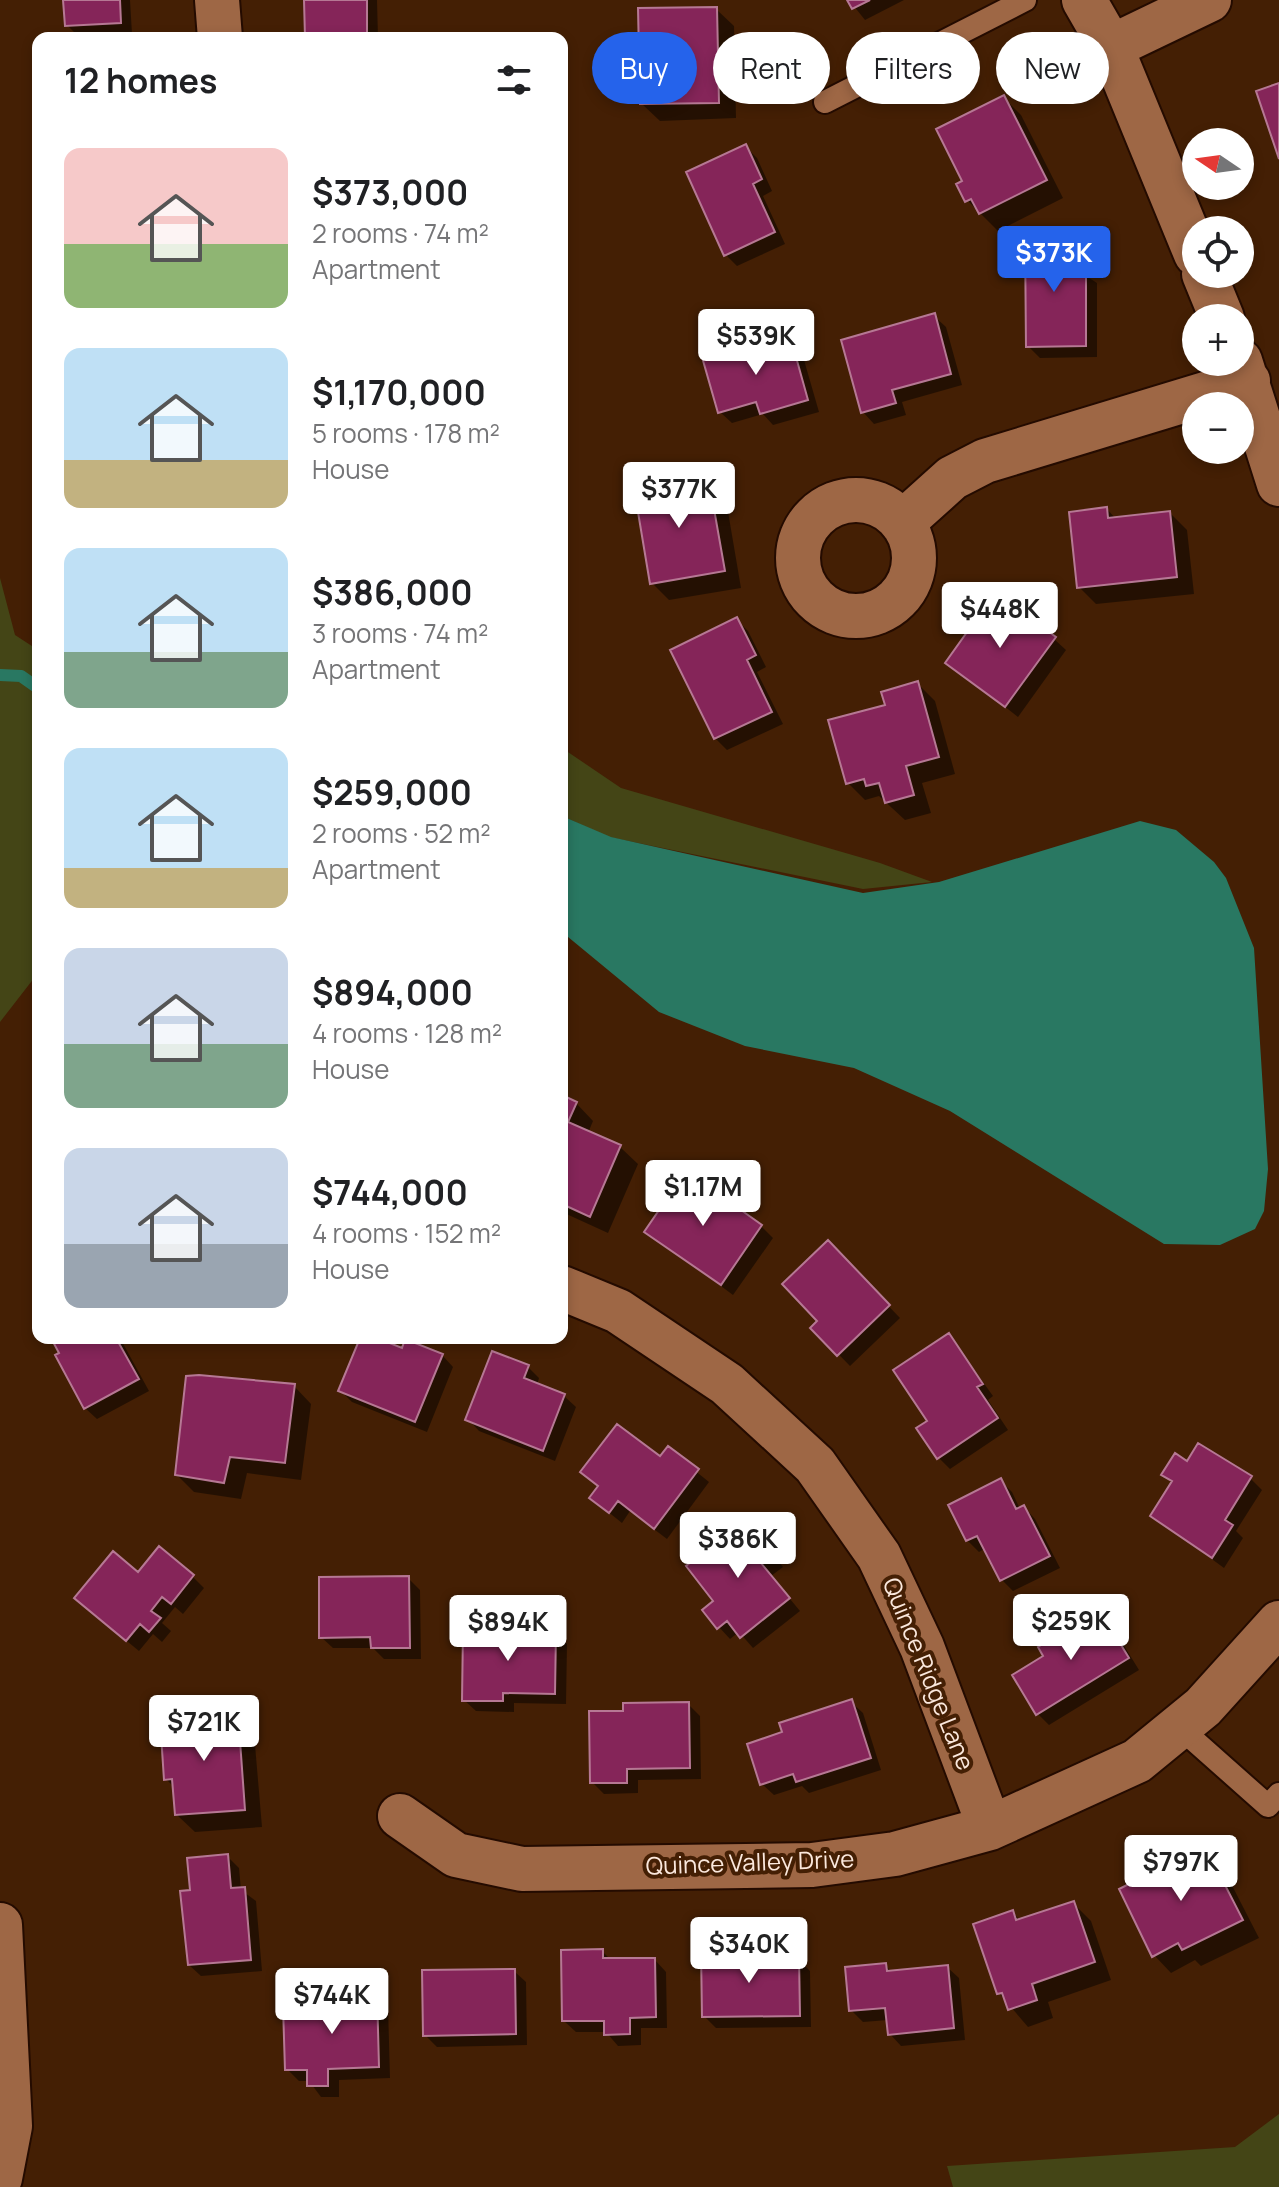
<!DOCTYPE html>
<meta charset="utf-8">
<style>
:root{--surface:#fff;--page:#f2f2f2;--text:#202124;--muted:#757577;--accent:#2563eb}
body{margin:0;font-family:Manrope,sans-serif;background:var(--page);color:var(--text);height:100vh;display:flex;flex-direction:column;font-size:30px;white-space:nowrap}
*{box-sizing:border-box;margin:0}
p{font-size:26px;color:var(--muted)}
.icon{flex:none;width:44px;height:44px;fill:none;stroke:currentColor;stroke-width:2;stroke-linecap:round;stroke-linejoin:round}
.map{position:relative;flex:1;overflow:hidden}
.sheet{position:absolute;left:32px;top:32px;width:536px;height:1312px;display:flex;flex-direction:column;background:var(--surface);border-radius:16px;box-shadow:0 4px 12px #0003}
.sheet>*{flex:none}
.hud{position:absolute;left:592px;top:32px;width:566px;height:72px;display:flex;gap:16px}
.needle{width:52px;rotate:283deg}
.buttons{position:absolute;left:1182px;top:128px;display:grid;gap:16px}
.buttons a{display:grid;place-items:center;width:72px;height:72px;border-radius:50%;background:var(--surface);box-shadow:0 4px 12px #0003;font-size:40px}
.price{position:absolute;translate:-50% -68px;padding:0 18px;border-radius:8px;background:#fff;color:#222;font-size:26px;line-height:52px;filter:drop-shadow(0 2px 4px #0008)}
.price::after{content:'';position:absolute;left:50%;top:48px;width:24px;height:18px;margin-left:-12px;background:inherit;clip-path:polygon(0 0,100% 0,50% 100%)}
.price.active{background:var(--accent);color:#fff}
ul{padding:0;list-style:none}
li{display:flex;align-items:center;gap:24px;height:200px;padding:0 32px}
li span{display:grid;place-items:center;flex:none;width:224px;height:160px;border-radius:16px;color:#555}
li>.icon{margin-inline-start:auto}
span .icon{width:96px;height:96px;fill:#fffc;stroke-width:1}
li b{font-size:34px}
h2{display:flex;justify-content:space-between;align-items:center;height:96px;padding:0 32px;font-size:34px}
.chip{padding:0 28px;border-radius:36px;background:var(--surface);box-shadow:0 4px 12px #0003;font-size:28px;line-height:72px}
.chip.active{background:var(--accent);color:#fff}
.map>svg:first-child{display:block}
.green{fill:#444516}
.water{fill:#297862}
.shadow{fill:#0007}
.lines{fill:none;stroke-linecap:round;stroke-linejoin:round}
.stream{stroke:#297862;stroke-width:12}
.building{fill:#852559;stroke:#b67894;stroke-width:2}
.service-casing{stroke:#240b00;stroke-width:26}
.minor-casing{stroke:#240b00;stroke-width:48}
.service{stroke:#9e6745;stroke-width:22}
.minor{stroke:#9e6745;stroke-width:44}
.labels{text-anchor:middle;stroke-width:8;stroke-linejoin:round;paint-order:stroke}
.street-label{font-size:24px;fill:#fbe8dd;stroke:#441f04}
</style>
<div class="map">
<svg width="1279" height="2187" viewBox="0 0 1279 2187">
<rect width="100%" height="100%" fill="#441f04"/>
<path class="green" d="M 0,578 L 15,635 L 38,650 L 38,973 L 0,1022 Z
M 562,748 L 621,788 L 880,863 L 932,882 L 863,889 L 609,837 L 562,816 Z
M 1279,2114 L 1279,2187 L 953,2187 L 947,2166 L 1235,2147 Z"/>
<path class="water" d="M 562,816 L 611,837 L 863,893 L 939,882 L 1140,821 L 1176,830 L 1214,862 L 1226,878 L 1254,948 L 1268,1169 L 1264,1211 L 1255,1229 L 1220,1245 L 1164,1244 L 950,1111 L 854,1068 L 745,1046 L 659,1012 L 562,932 Z"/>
<path class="shadow" d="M 65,0 L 130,0 L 132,34 L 79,37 L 67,25 Z
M 306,0 L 377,0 L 378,38 L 309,38 Z
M 849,0 L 904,0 L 865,20 Z
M 716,9 L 734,26 L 736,118 L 660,121 L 642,104 Z
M 1004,98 L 1021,115 L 1063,198 L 998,231 L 967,200 L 965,182 Z
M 746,147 L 757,158 L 772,191 L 763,196 L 785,244 L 737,266 L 726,255 Z
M 1069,236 L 1080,248 L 1080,272 L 1097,283 L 1097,357 L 1040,358 L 1028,346 Z
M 934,316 L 946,327 L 962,385 L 902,402 L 906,415 L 874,424 L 863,412 Z
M 791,342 L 802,353 L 819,412 L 773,425 L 763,414 L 732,423 L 720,412 L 758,343 L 764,349 Z
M 708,477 L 725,494 L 741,588 L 669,600 L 652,583 Z
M 1107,509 L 1116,519 L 1170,513 L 1187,530 L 1194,594 L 1096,604 L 1079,587 Z
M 737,620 L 748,631 L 766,667 L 757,672 L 783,724 L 727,750 L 715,738 Z
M 1054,639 L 1066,650 L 1018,717 L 948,662 Z
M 917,683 L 935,701 L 955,774 L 922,783 L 931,813 L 905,820 L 879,796 L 865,800 L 848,783 L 888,706 Z
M 562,1097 L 576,1103 L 593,1121 L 588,1133 L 620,1147 L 638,1164 L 608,1233 L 562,1212 Z
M 761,1226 L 773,1238 L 733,1295 L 647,1231 Z
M 828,1243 L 900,1318 L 850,1366 L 813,1328 L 820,1321 Z
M 949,1335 L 993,1396 L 988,1400 L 1008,1430 L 950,1469 L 938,1457 L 930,1421 Z
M 53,1338 L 120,1338 L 149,1391 L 97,1419 L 85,1408 Z
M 362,1338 L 403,1350 L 442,1355 L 453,1367 L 427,1432 L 352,1402 L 341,1391 Z
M 528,1367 L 539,1378 L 537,1385 L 564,1396 L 576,1407 L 555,1461 L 479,1431 L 468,1419 Z
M 294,1386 L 311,1404 L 301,1480 L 247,1473 L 241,1499 L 194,1492 L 177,1475 Z
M 668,1449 L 709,1482 L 667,1539 L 630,1511 L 622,1523 L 591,1498 L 599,1487 L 583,1472 L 661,1459 Z
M 1188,1464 L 1250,1478 L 1262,1490 L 1236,1531 L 1243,1538 L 1224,1568 L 1152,1515 L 1173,1483 L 1164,1474 Z
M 1001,1481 L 1012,1492 L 1020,1509 L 1024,1507 L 1035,1519 L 1060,1568 L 1013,1591 L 1002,1580 L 986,1548 L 979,1552 L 967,1540 Z
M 756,1534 L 783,1567 L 771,1576 L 800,1611 L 753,1648 L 739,1632 L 730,1639 L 719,1627 L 716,1601 Z
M 138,1575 L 192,1576 L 204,1588 L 183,1614 L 175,1607 L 162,1623 L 171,1631 L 162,1642 L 153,1634 L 139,1651 L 88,1609 Z
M 408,1578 L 420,1590 L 421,1659 L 384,1659 L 373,1648 L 333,1648 L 321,1637 Z
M 1099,1612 L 1110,1623 L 1139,1670 L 1049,1725 L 1038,1714 L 1045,1657 Z
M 555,1632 L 567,1644 L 566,1704 L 514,1703 L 514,1712 L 476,1711 L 464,1700 Z
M 851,1702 L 863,1713 L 881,1770 L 809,1793 L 802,1786 L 774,1795 L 762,1784 L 785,1733 Z
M 688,1704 L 700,1716 L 701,1779 L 638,1780 L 638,1793 L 604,1794 L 592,1782 L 625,1713 Z
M 237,1715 L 254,1733 L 262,1827 L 195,1832 L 177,1815 L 175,1788 L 166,1779 Z
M 1205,1848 L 1222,1866 L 1259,1938 L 1201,1966 L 1195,1960 L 1171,1973 L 1154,1955 Z
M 227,1856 L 239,1868 L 241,1890 L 256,1901 L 262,1971 L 201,1976 L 189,1965 L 192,1892 Z
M 1073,1903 L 1091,1921 L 1111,1980 L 1048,2002 L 1053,2018 L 1028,2027 L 999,1993 L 1012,1912 L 1021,1921 Z
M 741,1950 L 751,1960 L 798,1959 L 810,1971 L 811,2027 L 716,2028 L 704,2016 Z
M 602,1951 L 611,1960 L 655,1960 L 666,1972 L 667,2028 L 641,2028 L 641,2045 L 618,2046 L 606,2032 L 576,2032 L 564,2021 Z
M 885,1965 L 892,1972 L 947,1967 L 959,1978 L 965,2040 L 901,2046 L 890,2034 L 888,2020 L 863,2022 L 851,2010 Z
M 514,1971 L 526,1982 L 527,2045 L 437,2047 L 425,2035 Z
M 376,1994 L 388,2006 L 390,2078 L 339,2080 L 339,2097 L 321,2097 L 309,2081 L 299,2081 L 287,2069 L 336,2007 Z"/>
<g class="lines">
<path class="stream" d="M 0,675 L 21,676 L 38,688"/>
</g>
<path class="building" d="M 63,0 L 120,0 L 121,23 L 65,26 Z
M 304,0 L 367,0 L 367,36 L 305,37 Z
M 847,0 L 870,0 L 852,9 Z
M 717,7 L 719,103 L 640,104 L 638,8 Z
M 1279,83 L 1279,159 L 1256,91 Z
M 1004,95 L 1047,180 L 979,214 L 971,199 L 965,202 L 956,184 L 962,181 L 936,129 Z
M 746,144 L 762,179 L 753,184 L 775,232 L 724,256 L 686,172 Z
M 1070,234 L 1070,270 L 1086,270 L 1086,346 L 1026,347 L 1025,235 Z
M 935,313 L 951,374 L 892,390 L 896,403 L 861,413 L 841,340 Z
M 791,339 L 808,400 L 760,414 L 756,402 L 718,413 L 702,357 L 759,341 L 761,348 Z
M 708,475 L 725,571 L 650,584 L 634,488 Z
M 1107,507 L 1108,518 L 1170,511 L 1177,577 L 1077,588 L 1069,512 Z
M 995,593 L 1056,637 L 1005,707 L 945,663 Z
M 737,617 L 756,655 L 747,660 L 772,712 L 714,739 L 670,650 Z
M 918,681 L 939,757 L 906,766 L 914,795 L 885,803 L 879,783 L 866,786 L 864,779 L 846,784 L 828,720 L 885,705 L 881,692 Z
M 562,1095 L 577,1102 L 568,1122 L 621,1145 L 590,1217 L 562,1204 Z
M 686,1171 L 762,1225 L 721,1285 L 644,1232 Z
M 828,1240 L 890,1305 L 837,1356 L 810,1328 L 817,1321 L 782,1284 Z
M 949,1333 L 983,1384 L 977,1387 L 998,1418 L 937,1459 L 916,1428 L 927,1421 L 893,1370 Z
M 51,1338 L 116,1338 L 139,1379 L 84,1409 L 55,1355 L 59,1353 Z
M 360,1338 L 377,1338 L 402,1348 L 405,1339 L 443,1354 L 415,1422 L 338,1391 Z
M 492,1351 L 529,1365 L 524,1378 L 565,1394 L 543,1451 L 465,1420 Z
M 199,1375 L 295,1384 L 285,1463 L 230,1457 L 224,1483 L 175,1475 L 186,1376 Z
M 617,1424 L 660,1456 L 668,1446 L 699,1469 L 654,1529 L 618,1501 L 609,1513 L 589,1498 L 598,1486 L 580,1472 Z
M 1198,1443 L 1252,1476 L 1225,1520 L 1233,1525 L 1212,1558 L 1150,1516 L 1172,1481 L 1161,1475 L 1175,1453 L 1187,1461 Z
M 1001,1478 L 1016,1509 L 1024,1505 L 1050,1556 L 1000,1581 L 977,1536 L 966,1541 L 948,1505 Z
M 745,1519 L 773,1554 L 761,1563 L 790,1598 L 740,1638 L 727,1621 L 717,1629 L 702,1610 L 713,1601 L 686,1566 Z
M 159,1546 L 194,1575 L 171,1604 L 162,1597 L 151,1611 L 161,1618 L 149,1632 L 140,1624 L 126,1641 L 74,1598 L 113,1551 L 138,1572 Z
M 409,1576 L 410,1648 L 371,1648 L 370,1637 L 319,1638 L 319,1577 Z
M 1099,1609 L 1129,1658 L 1036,1715 L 1012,1675 L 1043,1656 L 1038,1647 Z
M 463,1629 L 556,1630 L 555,1694 L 503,1693 L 503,1701 L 462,1701 Z
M 852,1699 L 871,1758 L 796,1782 L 793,1774 L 760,1785 L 747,1744 L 782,1732 L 779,1723 Z
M 689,1702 L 690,1768 L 627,1769 L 627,1783 L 590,1783 L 589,1711 L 623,1711 L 623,1703 Z
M 238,1713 L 245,1810 L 175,1815 L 172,1779 L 164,1780 L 160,1719 Z
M 1205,1846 L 1243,1920 L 1182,1950 L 1178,1943 L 1152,1957 L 1119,1889 Z
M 228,1854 L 231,1888 L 245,1887 L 251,1960 L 188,1965 L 180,1891 L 190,1890 L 187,1858 Z
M 1074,1901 L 1095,1962 L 1032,1984 L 1037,2000 L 1008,2010 L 1002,1993 L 997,1994 L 973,1924 L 1013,1910 L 1016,1920 Z
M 742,1948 L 742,1958 L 799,1957 L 800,2016 L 702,2017 L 701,1950 Z
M 603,1949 L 603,1958 L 655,1958 L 656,2017 L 630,2018 L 630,2034 L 604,2035 L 604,2021 L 562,2021 L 561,1950 Z
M 886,1963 L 887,1971 L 948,1965 L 954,2028 L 888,2035 L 885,2008 L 849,2011 L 845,1967 Z
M 515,1969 L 516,2034 L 423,2036 L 422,1970 Z
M 377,1992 L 379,2067 L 328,2069 L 328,2086 L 307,2086 L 307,2070 L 285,2070 L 283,2006 L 334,2005 L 333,1994 Z"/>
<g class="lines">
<g class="service-casing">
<path id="service" d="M 825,102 L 1025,0
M 1179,1727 L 1268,1806 L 1279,1794"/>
</g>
<g class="minor-casing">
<path id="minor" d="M 217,0 L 220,38
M 1084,0 L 1111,47 L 1196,254
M 1111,47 L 1209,0
M 1204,274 L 1222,318
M 1240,361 L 1279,484
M798 558a58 58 0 1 1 116 0a58 58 0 1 1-116 0Z
M 902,523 L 952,478 L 985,461 L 1248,381
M 562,1288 L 618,1311 L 727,1384 L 815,1465 L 879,1556 L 922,1647 L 990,1828
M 400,1816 L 456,1855 L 522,1869 L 812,1865 L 895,1854 L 990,1828 L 1137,1761 L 1203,1707 L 1279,1623
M 0,1925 L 10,2126 L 0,2178"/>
</g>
<use href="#service" class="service"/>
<use href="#minor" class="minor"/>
</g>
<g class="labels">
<g class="street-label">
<text transform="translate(928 1674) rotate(68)" y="8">Quince Ridge Lane</text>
<text transform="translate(750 1863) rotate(-2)" y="8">Quince Valley Drive</text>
</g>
</g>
</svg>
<div class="buttons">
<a><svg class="needle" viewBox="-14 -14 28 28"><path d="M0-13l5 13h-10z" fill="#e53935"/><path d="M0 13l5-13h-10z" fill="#757577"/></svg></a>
<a><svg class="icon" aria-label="locate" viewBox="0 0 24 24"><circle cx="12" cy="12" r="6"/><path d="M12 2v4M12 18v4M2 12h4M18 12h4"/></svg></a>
<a>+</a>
<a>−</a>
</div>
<b class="price active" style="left:1054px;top:294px">$373K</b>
<b class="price" style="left:756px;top:377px">$539K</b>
<b class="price" style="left:679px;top:530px">$377K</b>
<b class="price" style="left:1000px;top:650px">$448K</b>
<b class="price" style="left:703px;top:1228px">$1.17M</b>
<b class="price" style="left:738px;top:1580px">$386K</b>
<b class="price" style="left:1071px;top:1662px">$259K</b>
<b class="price" style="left:508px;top:1663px">$894K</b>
<b class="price" style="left:204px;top:1763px">$721K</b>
<b class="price" style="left:1181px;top:1903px">$797K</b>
<b class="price" style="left:749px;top:1985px">$340K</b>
<b class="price" style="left:332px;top:2036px">$744K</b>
<div class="hud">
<a class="chip active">Buy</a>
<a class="chip">Rent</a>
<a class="chip">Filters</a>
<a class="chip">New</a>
</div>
<section class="sheet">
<h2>12 homes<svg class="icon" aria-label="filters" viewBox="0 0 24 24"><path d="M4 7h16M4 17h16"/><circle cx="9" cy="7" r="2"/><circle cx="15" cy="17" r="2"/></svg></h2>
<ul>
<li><span style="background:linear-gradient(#f6c9c9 60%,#8fb573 0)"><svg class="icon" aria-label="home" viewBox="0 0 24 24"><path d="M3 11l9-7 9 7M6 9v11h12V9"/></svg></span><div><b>$373,000</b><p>2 rooms · 74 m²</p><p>Apartment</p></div></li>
<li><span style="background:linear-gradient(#bfe0f5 70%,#c2b280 0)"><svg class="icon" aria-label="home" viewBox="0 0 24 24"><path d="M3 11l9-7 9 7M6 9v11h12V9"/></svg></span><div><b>$1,170,000</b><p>5 rooms · 178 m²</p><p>House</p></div></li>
<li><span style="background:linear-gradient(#bfe0f5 65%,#7fa58c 0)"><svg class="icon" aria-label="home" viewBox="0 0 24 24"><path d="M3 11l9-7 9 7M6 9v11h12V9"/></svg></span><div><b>$386,000</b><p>3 rooms · 74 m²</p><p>Apartment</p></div></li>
<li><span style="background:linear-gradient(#bfe0f5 75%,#c2b280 0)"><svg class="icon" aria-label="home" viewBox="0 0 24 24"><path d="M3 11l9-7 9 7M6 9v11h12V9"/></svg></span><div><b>$259,000</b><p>2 rooms · 52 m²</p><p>Apartment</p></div></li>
<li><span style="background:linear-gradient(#c9d6e8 60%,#7fa58c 0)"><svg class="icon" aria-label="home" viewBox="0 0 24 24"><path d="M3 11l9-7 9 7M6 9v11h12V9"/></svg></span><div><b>$894,000</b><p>4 rooms · 128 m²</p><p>House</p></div></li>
<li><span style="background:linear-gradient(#c9d6e8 60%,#9aa5b1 0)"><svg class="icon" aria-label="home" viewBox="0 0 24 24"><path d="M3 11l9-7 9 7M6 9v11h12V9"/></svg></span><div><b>$744,000</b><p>4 rooms · 152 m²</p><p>House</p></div></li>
</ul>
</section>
</div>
